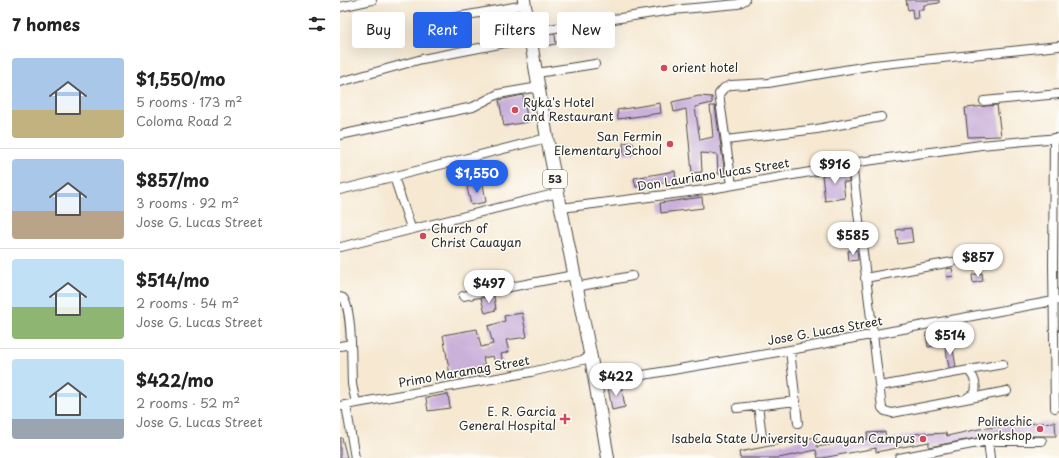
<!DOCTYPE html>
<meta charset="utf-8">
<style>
:root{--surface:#fff;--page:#f2f2f2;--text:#222;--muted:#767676;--line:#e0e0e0;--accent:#2563eb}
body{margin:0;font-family:"Playpen Sans",sans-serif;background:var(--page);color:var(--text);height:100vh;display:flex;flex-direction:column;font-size:15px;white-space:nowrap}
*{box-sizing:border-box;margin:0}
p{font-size:13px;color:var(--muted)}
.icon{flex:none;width:22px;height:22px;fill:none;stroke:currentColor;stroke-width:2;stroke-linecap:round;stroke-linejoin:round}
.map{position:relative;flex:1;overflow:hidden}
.drawer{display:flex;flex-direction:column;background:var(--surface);width:340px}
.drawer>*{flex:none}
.guide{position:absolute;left:12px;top:12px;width:380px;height:36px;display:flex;gap:8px}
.price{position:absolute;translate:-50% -34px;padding:0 9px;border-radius:14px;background:#fff;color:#222;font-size:13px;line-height:26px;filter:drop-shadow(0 1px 2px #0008)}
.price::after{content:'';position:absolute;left:50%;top:24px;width:12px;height:9px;margin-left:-6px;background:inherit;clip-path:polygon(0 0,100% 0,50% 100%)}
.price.active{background:var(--accent);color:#fff}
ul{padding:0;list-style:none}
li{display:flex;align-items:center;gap:12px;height:100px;padding:0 12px}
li+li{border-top:1px solid var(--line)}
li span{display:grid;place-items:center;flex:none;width:112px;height:80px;border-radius:4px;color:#555}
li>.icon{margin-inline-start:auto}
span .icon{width:48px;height:48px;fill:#fffc;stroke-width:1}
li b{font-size:17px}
h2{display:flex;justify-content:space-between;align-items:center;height:48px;padding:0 12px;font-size:17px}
.pill{padding:0 14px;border-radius:4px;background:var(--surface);box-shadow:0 4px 16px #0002;font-size:14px;line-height:36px}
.pill.active{background:var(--accent);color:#fff}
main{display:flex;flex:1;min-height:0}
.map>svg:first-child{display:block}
.building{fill:#cab1da}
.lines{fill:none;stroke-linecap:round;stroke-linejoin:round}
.minor-casing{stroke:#494744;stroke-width:10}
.highway-casing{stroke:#494744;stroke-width:14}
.minor{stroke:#fff;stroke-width:8}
.highway{stroke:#fff;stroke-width:12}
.poi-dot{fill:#d1495b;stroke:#fdfcf7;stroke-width:1.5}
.labels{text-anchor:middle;stroke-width:3;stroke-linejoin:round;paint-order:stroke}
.shield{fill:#fdfcf7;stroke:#6a6a68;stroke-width:1}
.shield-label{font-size:11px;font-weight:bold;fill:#2b2b2b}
.poi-label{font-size:12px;fill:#2b2b2b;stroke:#fdfcf7;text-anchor:end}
.street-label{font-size:12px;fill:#2b2b2b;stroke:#fdfcf7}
</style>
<main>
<section class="drawer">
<h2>7 homes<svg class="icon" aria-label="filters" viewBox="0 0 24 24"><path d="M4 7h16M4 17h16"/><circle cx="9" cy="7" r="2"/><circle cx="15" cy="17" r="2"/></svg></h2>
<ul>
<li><span style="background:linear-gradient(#a9c7e8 65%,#c2b280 0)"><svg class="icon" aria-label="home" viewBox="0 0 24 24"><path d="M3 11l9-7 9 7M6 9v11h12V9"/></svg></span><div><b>$1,550/mo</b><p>5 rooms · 173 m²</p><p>Coloma Road 2</p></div></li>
<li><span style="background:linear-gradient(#a9c7e8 65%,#b9a48a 0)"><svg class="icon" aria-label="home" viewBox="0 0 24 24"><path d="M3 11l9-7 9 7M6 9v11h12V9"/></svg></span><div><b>$857/mo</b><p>3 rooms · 92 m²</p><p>Jose G. Lucas Street</p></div></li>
<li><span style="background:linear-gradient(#bfe0f5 60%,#8fb573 0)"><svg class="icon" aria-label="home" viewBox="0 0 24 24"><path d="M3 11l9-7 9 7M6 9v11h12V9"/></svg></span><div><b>$514/mo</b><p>2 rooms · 54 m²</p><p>Jose G. Lucas Street</p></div></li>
<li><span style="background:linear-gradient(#bfe0f5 75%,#9aa5b1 0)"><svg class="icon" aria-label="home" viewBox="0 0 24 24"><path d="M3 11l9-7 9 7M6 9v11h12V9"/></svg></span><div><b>$422/mo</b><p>2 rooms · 52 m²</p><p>Jose G. Lucas Street</p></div></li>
</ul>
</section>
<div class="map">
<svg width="719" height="458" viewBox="0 0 719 458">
<rect width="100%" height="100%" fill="#fdfcf7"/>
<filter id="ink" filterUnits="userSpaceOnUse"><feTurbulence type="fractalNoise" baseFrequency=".025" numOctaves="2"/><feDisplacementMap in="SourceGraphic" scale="8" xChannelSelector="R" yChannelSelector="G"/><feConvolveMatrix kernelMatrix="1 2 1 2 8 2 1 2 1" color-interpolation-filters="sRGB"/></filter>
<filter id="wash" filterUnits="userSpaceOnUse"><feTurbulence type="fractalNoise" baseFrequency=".012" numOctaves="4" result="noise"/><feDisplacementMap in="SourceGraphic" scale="16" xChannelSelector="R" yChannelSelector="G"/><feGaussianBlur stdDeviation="0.9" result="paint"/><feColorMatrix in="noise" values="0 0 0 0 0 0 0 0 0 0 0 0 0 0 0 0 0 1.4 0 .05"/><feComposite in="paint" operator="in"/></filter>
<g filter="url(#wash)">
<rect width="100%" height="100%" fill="#f6e8d1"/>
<g id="blocks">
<path class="building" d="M 566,0 L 599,0 L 599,3 L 584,5 L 584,10 L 578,10 L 579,18 L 573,19 L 572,9 L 568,10 Z
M 215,34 L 216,44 L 199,47 L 198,36 Z
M 183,95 L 188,122 L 164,126 L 159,100 Z
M 359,96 L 372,97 L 372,103 L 355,107 L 360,140 L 373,137 L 370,106 L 375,106 L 385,174 L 378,174 L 377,154 L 361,153 L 362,172 L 352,173 L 346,109 L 334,112 L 332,102 Z
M 320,103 L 321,113 L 278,119 L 277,110 Z
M 657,105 L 661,136 L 628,137 L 625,108 Z
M 293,142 L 295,154 L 284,155 L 283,143 Z
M 335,171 L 336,181 L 296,187 L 294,178 Z
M 501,171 L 502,173 L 508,172 L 509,182 L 503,182 L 505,198 L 485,201 L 482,175 Z
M 143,184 L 146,202 L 131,205 L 127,187 Z
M 362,197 L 363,208 L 321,213 L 320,203 Z
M 571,228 L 573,242 L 558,244 L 556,230 Z
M 517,250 L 518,260 L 509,261 L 508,251 Z
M 612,268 L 614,276 L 607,277 L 606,269 Z
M 642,273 L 643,281 L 633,283 L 632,275 Z
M 154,296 L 156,310 L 145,313 L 141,298 Z
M 182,313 L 187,337 L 166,340 L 169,352 L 161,354 L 163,364 L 156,366 L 153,356 L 143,358 L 145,368 L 110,375 L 103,335 L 137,329 L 141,347 L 153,344 L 148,326 L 165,321 L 164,316 Z
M 604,327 L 605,344 L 588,347 L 586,333 L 598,332 L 598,328 Z
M 612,343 L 616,367 L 609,368 L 605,344 Z
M 281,384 L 285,407 L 272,410 L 268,387 Z
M 108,394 L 110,408 L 88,411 L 86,398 Z
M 683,421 L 683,424 L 715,422 L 716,436 L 647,436 L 589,447 L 589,442 L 536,452 L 536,448 L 482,458 L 478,458 L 476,450 L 439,458 L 400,458 L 399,452 L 476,437 L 477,447 L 528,439 L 527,433 L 545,432 L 546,440 L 586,432 L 586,434 L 606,433 L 607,436 L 639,429 L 665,426 L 665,423 Z
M 0,438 L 2,438 L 7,458 L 0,458 Z"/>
</g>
</g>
<g filter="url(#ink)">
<use href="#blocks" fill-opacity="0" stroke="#494744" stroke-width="1"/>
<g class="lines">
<g class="minor-casing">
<path id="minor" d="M 0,7 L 32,0
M 82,23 L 185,5
M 190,32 L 332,10 L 398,4 L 405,0
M 197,73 L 255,64
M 0,82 L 82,59 L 191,38
M 644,101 L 719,94
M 0,135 L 133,107 L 158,94 L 199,87
M 714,138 L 713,266 L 715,408
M 386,140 L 477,129 L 541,117
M 512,163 L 542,408 L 545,411 L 552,413 L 667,391
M 54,177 L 71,228
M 392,185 L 379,94 L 384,88 L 391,85 L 428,83 L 534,65 L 719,46
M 0,190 L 207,138
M 221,208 L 365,190 L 476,171 L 512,163 L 641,145 L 719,138
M 1,247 L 218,193
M 525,278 L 612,262
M 236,287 L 292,276
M 123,296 L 234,275
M 0,297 L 3,298 C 13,310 11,366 12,384 C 13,391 15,397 16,403
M 0,346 L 11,344
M 450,350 L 458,423
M 256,383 L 450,350 L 719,300
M 540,386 L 663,364
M 628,397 L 635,393 C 637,384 635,378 629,371
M 6,405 L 15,458
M 418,405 L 422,437
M 0,406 L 191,372 L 251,358
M 397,408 L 456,401
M 648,441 L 650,458
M 559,458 L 648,441 L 702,441"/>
</g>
<g class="highway-casing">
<path id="highway" d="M 184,0 L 207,138 L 251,358 L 268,458"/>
</g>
<use href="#minor" class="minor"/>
<use href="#highway" class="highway"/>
</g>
</g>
<g class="poi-dot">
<circle cx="324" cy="68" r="4"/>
<circle cx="175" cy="110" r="4"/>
<circle cx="330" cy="144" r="4"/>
<circle cx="83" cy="236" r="4"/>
<path d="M223 413h4v4h4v4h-4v4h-4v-4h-4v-4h4z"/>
<circle cx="700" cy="429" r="4"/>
<circle cx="583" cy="439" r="4"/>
</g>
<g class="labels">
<rect class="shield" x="203" y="170" width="24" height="18" rx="3"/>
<g class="shield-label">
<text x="215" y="183">53</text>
</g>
<g class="poi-label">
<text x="332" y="72" text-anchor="start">orient hotel</text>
<text x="183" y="107" text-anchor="start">Ryka's Hotel<tspan x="183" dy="14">and Restaurant</tspan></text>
<text x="322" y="141">San Fermin<tspan x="322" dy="14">Elementary School</tspan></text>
<text x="91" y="233" text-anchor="start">Church of<tspan x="91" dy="14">Christ Cauayan</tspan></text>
<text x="216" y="416">E. R. Garcia<tspan x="216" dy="14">General Hospital</tspan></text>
<text x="692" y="426">Politechic<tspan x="692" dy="14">workshop</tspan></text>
<text x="575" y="443">Isabela State University Cauayan Campus</text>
</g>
<g class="street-label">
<text transform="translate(373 175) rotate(-9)" y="4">Don Lauriano Lucas Street</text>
<text transform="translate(485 331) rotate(-10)" y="4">Jose G. Lucas Street</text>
<text transform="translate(124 372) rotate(-10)" y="4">Primo Maramag Street</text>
</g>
</g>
</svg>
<b class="price" style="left:495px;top:185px">$916</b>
<b class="price active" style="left:137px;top:194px">$1,550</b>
<b class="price" style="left:513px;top:256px">$585</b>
<b class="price" style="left:638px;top:278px">$857</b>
<b class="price" style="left:149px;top:304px">$497</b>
<b class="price" style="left:610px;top:356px">$514</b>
<b class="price" style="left:276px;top:397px">$422</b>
<div class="guide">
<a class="pill">Buy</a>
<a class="pill active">Rent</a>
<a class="pill">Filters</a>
<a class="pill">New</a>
</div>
</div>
</main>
